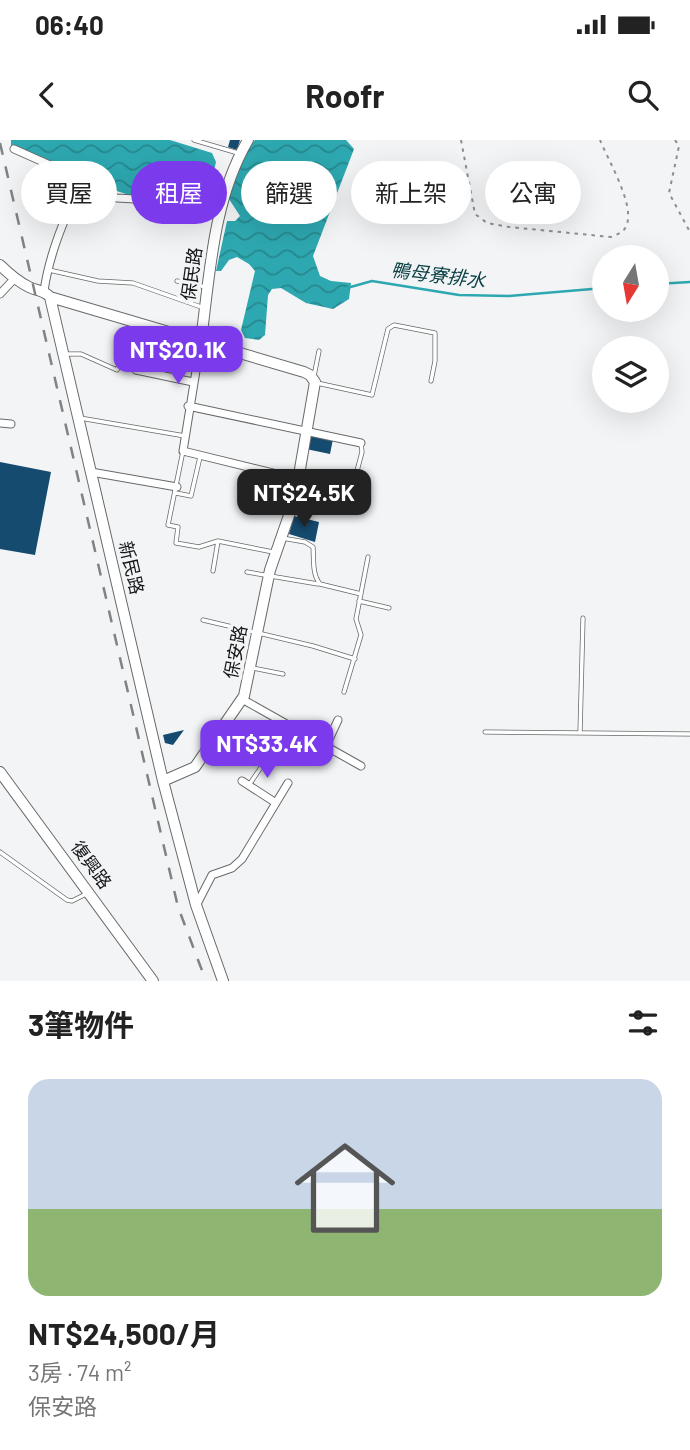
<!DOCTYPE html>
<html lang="zh-TW">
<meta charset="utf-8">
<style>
:root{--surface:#fff;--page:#f6f6f6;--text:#222;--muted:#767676;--accent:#7c3aed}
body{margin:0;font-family:Barlow,"Noto Sans TC",sans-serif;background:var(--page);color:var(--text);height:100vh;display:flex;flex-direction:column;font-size:26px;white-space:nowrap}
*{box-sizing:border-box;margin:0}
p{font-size:23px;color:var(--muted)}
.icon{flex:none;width:38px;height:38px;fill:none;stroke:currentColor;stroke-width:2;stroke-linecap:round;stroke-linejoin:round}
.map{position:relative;height:841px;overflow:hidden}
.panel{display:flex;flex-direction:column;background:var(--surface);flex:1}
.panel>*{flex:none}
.banner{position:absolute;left:21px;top:21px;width:649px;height:63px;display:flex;gap:14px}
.needle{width:46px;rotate:191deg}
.tools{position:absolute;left:592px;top:105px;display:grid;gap:14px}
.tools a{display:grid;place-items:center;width:77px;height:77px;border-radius:50%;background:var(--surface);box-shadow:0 7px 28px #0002;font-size:35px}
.price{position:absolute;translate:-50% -60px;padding:0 16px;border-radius:14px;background:var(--accent);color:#fff;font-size:23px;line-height:46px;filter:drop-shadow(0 2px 4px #0008)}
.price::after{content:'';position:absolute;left:50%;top:42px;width:21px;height:16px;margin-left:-10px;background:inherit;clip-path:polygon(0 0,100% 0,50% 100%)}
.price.selected{background:#222;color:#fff}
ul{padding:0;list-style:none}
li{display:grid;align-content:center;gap:14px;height:371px;padding:0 28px}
li span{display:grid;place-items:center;height:217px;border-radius:21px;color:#555}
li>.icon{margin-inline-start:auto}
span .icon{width:126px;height:126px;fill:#fffc;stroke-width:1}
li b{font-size:30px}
h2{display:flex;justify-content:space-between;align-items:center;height:84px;padding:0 28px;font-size:30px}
.tag{padding:0 24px;border-radius:32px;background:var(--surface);box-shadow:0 7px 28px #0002;font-size:24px;line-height:63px}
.tag.selected{background:var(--accent);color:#fff}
.status{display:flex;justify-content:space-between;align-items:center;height:49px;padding:0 35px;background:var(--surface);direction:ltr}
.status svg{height:19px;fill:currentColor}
header{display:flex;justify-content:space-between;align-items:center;height:91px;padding:0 28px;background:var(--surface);font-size:32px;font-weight:700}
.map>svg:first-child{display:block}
.water{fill:url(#water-waves)}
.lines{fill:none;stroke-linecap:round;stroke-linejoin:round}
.stream{stroke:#2ea8b0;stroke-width:2.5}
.building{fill:#154b6f}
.lane-casing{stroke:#67696a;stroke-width:5}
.street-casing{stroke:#67696a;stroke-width:9}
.secondary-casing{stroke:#67696a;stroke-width:12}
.path{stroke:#8d8e8f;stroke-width:2;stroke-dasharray:3.5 5;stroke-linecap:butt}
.lane{stroke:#fff;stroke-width:3.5}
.street{stroke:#fff;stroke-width:7}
.secondary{stroke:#fff;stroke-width:10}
.rail{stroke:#818283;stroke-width:2.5;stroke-dasharray:12 12;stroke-linecap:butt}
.labels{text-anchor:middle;stroke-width:7;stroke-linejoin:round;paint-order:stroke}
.street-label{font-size:18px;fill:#151616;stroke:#f2f4f6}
.water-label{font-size:19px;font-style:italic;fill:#0d4246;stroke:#f2f4f6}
</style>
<div class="status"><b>06:40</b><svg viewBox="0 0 49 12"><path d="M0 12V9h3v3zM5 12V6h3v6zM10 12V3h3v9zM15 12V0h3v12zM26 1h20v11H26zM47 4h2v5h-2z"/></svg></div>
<header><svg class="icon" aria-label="back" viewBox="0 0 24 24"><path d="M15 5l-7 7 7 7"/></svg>Roofr<svg class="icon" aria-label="search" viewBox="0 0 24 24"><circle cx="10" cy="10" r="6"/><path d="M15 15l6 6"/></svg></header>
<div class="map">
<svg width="690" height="841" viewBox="0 0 690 841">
<defs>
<pattern id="water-waves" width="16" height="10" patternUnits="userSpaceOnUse" patternTransform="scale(1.75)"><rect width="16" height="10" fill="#2ea8b0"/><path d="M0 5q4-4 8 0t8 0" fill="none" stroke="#26888e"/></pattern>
</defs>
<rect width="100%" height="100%" fill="#f2f4f6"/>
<path class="water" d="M 11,0 L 170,0 L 212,13 L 216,22 L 211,44 L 216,47 L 214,60 L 166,58 L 145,51 L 136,57 C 92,44 52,26 11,7 Z
M 255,0 L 346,0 L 354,9 L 313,116 L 320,136 L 331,141 L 351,143 L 349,159 L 333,169 L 306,163 L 281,148 L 272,149 L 268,155 L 265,195 L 259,200 L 245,198 L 241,190 L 255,131 L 249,124 L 237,117 L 229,120 L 221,131 L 216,131 L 227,81 L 235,81 L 240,76 L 229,59 L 245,12 Z"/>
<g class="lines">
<path class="stream" d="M 656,144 L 690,142
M 347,148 L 372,141 L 459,155 L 509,156 L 604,148"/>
</g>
<path class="building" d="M 230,0 L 240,0 L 237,10 L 228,7 Z
M 309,294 L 333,299 L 330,314 L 306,309 Z
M 0,322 L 51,332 L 35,415 L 0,409 Z
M 320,350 L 348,356 L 345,369 L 317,364 Z
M 294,376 L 319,382 L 315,402 L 289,394 Z
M 184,590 L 173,605 L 165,603 L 163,595 Z"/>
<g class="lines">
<g class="lane-casing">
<path id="lane" d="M 194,0 L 238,13
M 49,130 L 98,141 L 133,143 L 204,168
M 177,141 L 206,147
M 66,214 L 81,214 L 117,230 L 138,185
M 314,236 L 319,211
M 317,243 L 372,255 L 388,189 L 394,185 L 435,193 L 435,221 L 431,241
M 80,278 L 185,296
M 183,311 L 168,385 L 178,387 L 176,403 L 199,407 L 218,401 L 273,412
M 300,339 L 352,350 L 362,312 L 361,303
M 176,353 L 191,356 L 200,317
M 282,398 L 305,402 L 313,407 C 314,420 312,434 320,444 L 361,454
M 213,431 L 218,401
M 247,432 L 318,444
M 359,461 L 389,468
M 203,480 L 313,506 L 355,519
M 253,528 L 283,534
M 344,552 L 361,495 L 356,479 L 368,417
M 485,592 L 690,594
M 580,593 L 583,478
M 249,645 L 266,620
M 0,712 L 67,760 L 72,761 L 88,753"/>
</g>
<g class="street-casing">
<path id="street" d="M 14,9 L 50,25 L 89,48
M 44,151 C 49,116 62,85 76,53 L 81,49 L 90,49 L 117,58 L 223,64
M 0,154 L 14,139
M 201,200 L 183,311 L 298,339
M 136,230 L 193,242
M 188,266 L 361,303
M 0,283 L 11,284
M 91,332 L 177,347
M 242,559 L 361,626
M 325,608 L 338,580
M 242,641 L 276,663
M 197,764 L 212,735 L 232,728 L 242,719 L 288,643"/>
</g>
<g class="secondary-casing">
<path id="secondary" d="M 0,125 C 9,134 17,141 29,147 C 37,151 44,150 50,157 L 163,641 L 196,765 L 223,841
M 50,157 L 304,232 L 310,235 L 315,242 L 295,358 L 270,430 L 244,556 L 195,627 L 163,641
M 201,200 C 210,133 213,60 248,0
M 0,632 L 153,841"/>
</g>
<path class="path" d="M 461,0 L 475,74 L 487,83 L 509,87 L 611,97 C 618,94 625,92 627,84 C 634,63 608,20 600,0
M 675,0 L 679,6 L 669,53 L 690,92"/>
<use href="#lane" class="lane"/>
<use href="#street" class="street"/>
<use href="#secondary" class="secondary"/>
<path class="rail" d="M 0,3 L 178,767 L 206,841"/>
</g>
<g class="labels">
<g class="street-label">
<text transform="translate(192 134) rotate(-82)" y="6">保民路</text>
<text transform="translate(131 428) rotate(77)" y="6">新民路</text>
<text transform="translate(236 512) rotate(-79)" y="6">保安路</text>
<text transform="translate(91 725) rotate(54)" y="6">復興路</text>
</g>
<g class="water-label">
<text transform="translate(438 135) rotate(7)" y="7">鴨母寮排水</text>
</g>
</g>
</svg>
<div class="tools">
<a><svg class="needle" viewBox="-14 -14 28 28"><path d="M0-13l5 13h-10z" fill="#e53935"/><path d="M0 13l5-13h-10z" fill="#767676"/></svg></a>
<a><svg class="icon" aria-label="layers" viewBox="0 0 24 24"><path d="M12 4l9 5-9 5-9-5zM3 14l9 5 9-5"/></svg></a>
</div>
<b class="price" style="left:178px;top:246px">NT$20.1K</b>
<b class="price selected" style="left:304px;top:389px">NT$24.5K</b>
<b class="price" style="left:267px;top:640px">NT$33.4K</b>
<div class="banner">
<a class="tag">買屋</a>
<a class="tag selected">租屋</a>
<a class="tag">篩選</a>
<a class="tag">新上架</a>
<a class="tag">公寓</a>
</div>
</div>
<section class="panel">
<h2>3筆物件<svg class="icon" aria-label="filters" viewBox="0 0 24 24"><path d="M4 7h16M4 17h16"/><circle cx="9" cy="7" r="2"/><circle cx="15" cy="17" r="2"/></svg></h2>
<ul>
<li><span style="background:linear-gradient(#c9d6e8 60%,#8fb573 0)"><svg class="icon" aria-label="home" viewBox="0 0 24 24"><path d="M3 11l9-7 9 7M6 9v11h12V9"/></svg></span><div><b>NT$24,500/月</b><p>3房 · 74 m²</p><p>保安路</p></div></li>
</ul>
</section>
